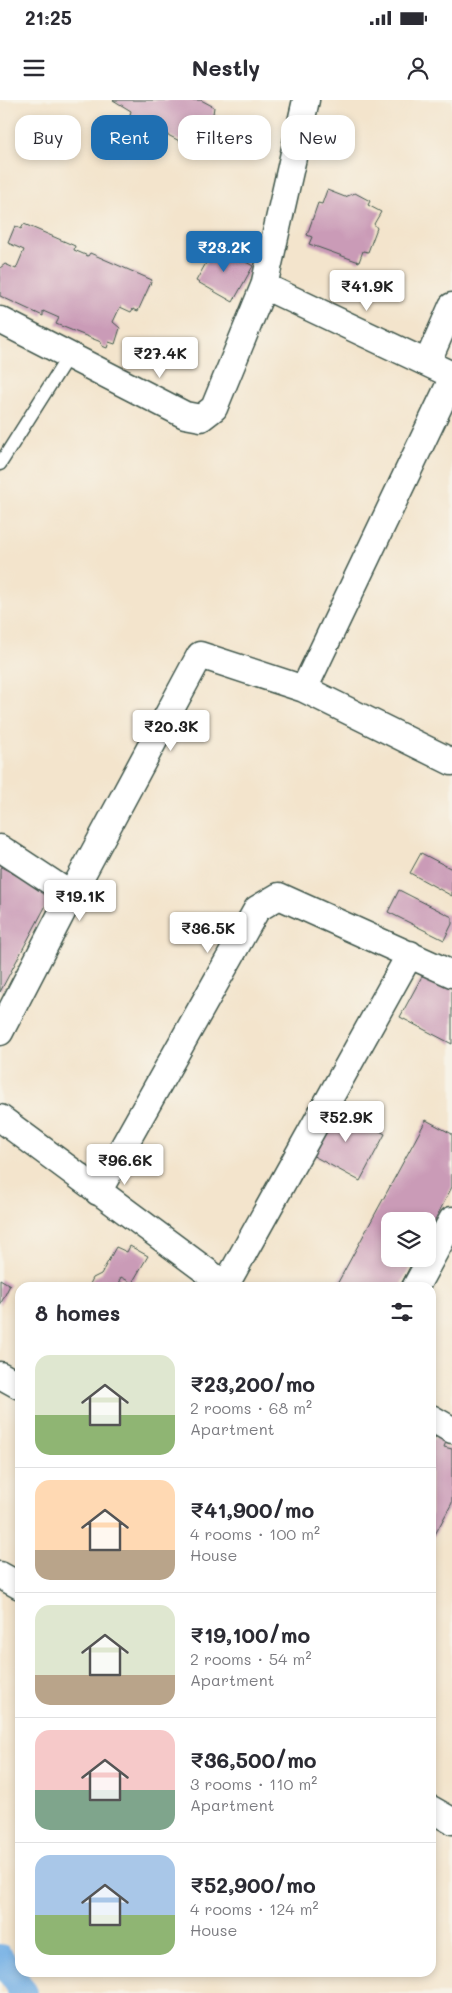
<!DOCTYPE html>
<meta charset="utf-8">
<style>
:root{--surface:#fff;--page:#f2f2f3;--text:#2b2b33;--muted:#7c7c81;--line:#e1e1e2;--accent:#1f6fb2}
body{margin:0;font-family:Mali,sans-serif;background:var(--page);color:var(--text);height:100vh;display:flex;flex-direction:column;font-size:19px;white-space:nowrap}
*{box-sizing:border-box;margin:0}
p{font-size:16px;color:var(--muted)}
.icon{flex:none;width:28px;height:28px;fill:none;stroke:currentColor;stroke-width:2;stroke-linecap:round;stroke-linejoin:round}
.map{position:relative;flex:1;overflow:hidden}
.details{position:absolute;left:15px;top:1182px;width:421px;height:695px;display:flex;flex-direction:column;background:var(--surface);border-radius:15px;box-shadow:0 2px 8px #0003}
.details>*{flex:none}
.banner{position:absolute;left:15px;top:15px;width:422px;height:45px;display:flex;gap:10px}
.buttons{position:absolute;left:381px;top:1112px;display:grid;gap:10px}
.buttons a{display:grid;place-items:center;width:55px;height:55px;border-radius:10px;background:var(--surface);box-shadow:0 2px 8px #0003;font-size:25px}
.price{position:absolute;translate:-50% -42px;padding:0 11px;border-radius:5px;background:#fff;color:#222;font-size:16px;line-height:32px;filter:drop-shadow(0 1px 2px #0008)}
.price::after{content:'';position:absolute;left:50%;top:30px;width:15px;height:11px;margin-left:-8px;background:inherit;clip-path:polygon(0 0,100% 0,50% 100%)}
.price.active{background:var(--accent);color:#fff}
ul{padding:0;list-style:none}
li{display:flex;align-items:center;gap:15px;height:125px;padding:0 20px}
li+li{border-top:1px solid var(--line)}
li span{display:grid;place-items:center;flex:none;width:140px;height:100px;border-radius:15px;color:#555}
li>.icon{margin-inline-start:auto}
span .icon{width:60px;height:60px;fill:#fffc;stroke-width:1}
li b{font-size:21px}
h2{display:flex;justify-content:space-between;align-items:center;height:60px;padding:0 20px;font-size:21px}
.chip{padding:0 18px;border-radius:15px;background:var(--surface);box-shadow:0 2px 8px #0003;font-size:18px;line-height:45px}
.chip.active{background:var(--accent);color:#fff}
.status{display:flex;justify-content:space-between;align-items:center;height:35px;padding:0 25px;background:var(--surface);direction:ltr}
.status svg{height:14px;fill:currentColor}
header{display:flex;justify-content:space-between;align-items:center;height:65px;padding:0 20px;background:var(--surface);font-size:22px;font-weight:800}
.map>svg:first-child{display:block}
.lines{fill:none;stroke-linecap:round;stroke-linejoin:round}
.canal{stroke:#74b0e5;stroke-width:28}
.building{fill:#ca9bb7}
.service-casing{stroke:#3f564b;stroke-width:15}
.minor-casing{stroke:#3f564b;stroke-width:29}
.service{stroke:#fff;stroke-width:12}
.minor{stroke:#fff;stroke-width:26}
</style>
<div class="status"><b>21:25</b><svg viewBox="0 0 49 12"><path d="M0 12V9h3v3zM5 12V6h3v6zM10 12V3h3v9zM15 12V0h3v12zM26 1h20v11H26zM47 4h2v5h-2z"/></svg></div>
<header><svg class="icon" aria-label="menu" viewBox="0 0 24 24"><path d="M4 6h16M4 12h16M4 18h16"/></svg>Nestly<svg class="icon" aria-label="person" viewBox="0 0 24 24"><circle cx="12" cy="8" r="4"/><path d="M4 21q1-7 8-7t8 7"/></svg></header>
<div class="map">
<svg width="452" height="1893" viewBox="0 0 452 1893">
<rect width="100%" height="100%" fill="#f7f3e8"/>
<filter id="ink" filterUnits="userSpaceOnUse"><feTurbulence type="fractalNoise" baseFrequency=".02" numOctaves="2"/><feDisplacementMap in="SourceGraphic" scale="10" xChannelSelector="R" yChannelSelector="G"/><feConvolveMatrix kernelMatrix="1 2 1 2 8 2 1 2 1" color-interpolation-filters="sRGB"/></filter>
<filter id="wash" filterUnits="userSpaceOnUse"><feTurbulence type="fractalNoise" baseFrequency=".0096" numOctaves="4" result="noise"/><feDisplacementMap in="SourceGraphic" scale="20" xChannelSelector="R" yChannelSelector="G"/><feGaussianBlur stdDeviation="1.12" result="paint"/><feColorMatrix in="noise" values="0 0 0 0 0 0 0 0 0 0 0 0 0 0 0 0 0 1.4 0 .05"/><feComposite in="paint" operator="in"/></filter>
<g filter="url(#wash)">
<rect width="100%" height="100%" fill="#f3e4cc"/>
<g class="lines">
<path class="canal" d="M 0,1858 L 24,1893"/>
</g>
<g id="blocks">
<path class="building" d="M 113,0 L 201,0 L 214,7 L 213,14 L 225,20 L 210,50 L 190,39 L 187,45 L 130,15 L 131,11 Z
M 327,90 L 345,97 L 355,93 L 370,101 L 368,105 L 381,112 L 374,124 L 377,128 L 368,152 L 363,151 L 359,162 L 309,144 L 312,137 L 307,135 L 318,103 L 322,104 Z
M 24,124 L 75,146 L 74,150 L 88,156 L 90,153 L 152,180 L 138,211 L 133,209 L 131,212 L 120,207 L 113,222 L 120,228 L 115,244 L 109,242 L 107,248 L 102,246 L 101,242 L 56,224 L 59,218 L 43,211 L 43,216 L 0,196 L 0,168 L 5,164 L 16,169 L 24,150 L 8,143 L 15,126 L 21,129 Z
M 216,145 L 253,166 L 233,202 L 196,181 Z
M 421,753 L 452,769 L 452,796 L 410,773 Z
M 1,767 L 52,794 L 0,892 L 0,768 Z
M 399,790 L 452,817 L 452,824 L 444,840 L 388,812 Z
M 428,865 L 452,878 L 452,944 L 400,917 Z
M 333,1005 L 385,1034 L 360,1081 L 308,1053 Z
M 426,1020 L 452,1034 L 452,1087 L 428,1133 L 428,1121 L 390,1121 L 390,1159 L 414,1159 L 399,1188 L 335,1188 Z
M 130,1146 L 148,1156 L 132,1183 L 121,1177 L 119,1181 L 125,1185 L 124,1188 L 88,1188 L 93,1178 L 101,1174 L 116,1147 L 127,1152 Z
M 0,1179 L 10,1185 L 0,1205 Z
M 437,1336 L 447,1339 L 444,1347 L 452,1349 L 452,1403 L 431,1442 L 431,1341 Z"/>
</g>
</g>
<g filter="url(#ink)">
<use href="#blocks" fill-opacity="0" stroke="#3f564b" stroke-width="1"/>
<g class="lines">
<g class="service-casing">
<path id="service" d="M 0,364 L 69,255"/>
</g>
<g class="minor-casing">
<path id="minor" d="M 264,186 L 452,275
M 0,220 L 185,315 L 201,318 L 214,308 L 264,186 L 306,0
M 427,263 L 452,206
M 452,279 L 304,589 L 452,662
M 0,748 L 71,795 L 0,932
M 71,795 L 200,555 L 304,589
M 0,1018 L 229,1188
M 98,1092 L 257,809 L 279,796 L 452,874
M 224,1188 L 410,854
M 415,1188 L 452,1120
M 0,1275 L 20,1286
M 431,1318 L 452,1330
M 0,1475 L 20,1486
M 431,1709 L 452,1721"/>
</g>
<use href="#service" class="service"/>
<use href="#minor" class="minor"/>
</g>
</g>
</svg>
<div class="buttons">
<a><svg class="icon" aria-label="layers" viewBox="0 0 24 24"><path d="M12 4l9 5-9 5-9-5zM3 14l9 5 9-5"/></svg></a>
</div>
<b class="price active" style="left:224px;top:173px">₹23.2K</b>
<b class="price" style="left:367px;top:212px">₹41.9K</b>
<b class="price" style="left:160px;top:279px">₹27.4K</b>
<b class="price" style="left:171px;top:652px">₹20.3K</b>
<b class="price" style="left:80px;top:822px">₹19.1K</b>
<b class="price" style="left:208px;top:854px">₹36.5K</b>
<b class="price" style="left:346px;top:1043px">₹52.9K</b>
<b class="price" style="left:125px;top:1086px">₹96.6K</b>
<div class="banner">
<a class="chip">Buy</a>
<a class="chip active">Rent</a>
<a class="chip">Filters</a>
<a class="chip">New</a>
</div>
<section class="details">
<h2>8 homes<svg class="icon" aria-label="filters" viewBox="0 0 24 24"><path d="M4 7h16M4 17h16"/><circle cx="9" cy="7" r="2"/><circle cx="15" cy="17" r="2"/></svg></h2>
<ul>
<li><span style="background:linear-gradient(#dfe7d0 60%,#8fb573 0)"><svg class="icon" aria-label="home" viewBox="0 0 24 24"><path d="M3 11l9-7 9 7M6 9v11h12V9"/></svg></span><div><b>₹23,200/mo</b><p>2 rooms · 68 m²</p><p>Apartment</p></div></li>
<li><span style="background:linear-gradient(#ffd9b3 70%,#b9a48a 0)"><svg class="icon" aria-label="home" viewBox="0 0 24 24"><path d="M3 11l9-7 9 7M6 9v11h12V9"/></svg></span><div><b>₹41,900/mo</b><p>4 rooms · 100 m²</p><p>House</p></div></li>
<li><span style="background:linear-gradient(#dfe7d0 70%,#b9a48a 0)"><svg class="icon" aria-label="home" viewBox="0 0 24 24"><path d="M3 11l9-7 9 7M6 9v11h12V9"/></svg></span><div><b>₹19,100/mo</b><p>2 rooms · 54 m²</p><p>Apartment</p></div></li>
<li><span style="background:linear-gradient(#f6c9c9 60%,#7fa58c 0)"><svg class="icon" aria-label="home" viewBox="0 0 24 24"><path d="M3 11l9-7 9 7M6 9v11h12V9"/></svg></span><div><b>₹36,500/mo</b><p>3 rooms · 110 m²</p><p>Apartment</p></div></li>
<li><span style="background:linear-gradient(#a9c7e8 60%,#8fb573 0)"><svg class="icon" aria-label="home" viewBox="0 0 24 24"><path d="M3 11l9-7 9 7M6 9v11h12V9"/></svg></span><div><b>₹52,900/mo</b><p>4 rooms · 124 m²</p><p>House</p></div></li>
</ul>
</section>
</div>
